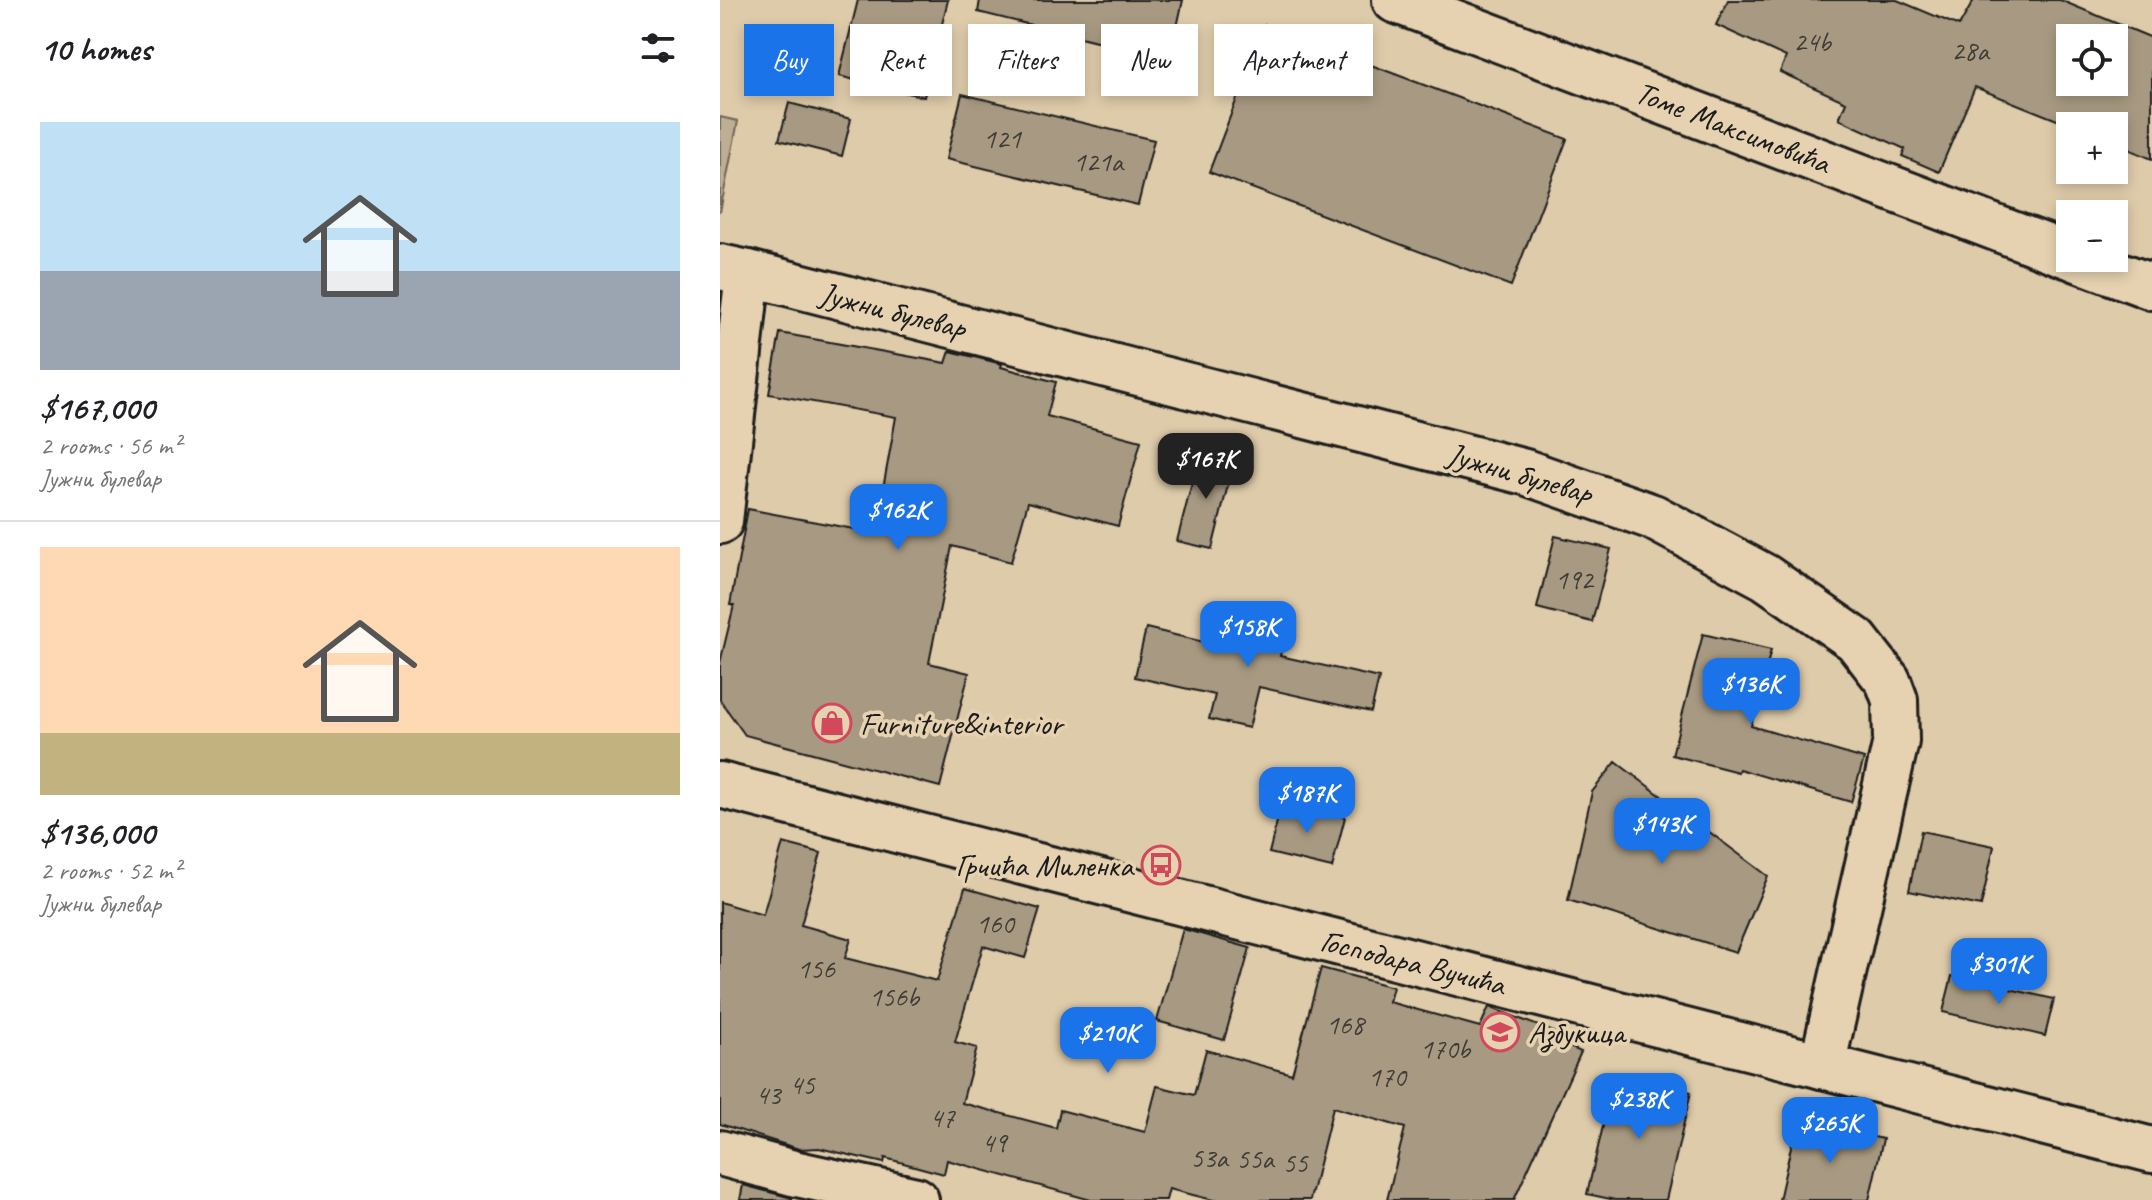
<!DOCTYPE html>
<meta charset="utf-8">
<style>
:root{--surface:#fff;--page:#f6f6f6;--text:#202124;--muted:#757577;--line:#e0e0e0;--accent:#1a73e8}
body{margin:0;font-family:Caveat,sans-serif;background:var(--page);color:var(--text);height:100vh;display:flex;flex-direction:column;font-size:30px;white-space:nowrap}
*{box-sizing:border-box;margin:0}
p{font-size:26px;color:var(--muted)}
.icon{flex:none;width:44px;height:44px;fill:none;stroke:currentColor;stroke-width:2;stroke-linecap:round;stroke-linejoin:round}
.map{position:relative;flex:1;overflow:hidden}
.details{display:flex;flex-direction:column;background:var(--surface);width:720px}
.details>*{flex:none}
.guide{position:absolute;left:24px;top:24px;width:760px;height:72px;display:flex;gap:16px}
.fabs{position:absolute;left:1336px;top:24px;display:grid;gap:16px}
.fabs a{display:grid;place-items:center;width:72px;height:72px;border-radius:0px;background:var(--surface);box-shadow:0 4px 12px #0003;font-size:40px}
.price{position:absolute;translate:-50% -68px;padding:0 18px;border-radius:16px;background:var(--accent);color:#fff;font-size:26px;line-height:52px;filter:drop-shadow(0 2px 4px #0008)}
.price::after{content:'';position:absolute;left:50%;top:48px;width:24px;height:18px;margin-left:-12px;background:inherit;clip-path:polygon(0 0,100% 0,50% 100%)}
.price.active{background:#222;color:#fff}
ul{padding:0;list-style:none}
li{display:grid;align-content:center;gap:16px;height:424px;padding:0 40px}
li+li{border-top:2px solid var(--line)}
li span{display:grid;place-items:center;height:248px;border-radius:0px;color:#555}
li>.icon{margin-inline-start:auto}
span .icon{width:144px;height:144px;fill:#fffc;stroke-width:1}
li b{font-size:34px}
h2{display:flex;justify-content:space-between;align-items:center;height:96px;padding:0 40px;font-size:34px}
.pill{padding:0 28px;border-radius:0px;background:var(--surface);box-shadow:0 4px 12px #0003;font-size:28px;line-height:72px}
.pill.active{background:var(--accent);color:#fff}
main{display:flex;flex:1;min-height:0}
.map>svg:first-child{display:block}
.green{fill:#beae93;stroke:#6d6558;stroke-width:2}
.building{fill:#a89a82;stroke:#1c1c1c;stroke-width:2;fill-rule:evenodd}
.lines{fill:none;stroke-linecap:round;stroke-linejoin:round}
.street-casing{stroke:#1c1c1c;stroke-width:50}
.secondary-casing{stroke:#1c1c1c;stroke-width:50}
.street{stroke:#e6d2b0;stroke-width:44}
.secondary{stroke:#e6d2b0;stroke-width:44}
.labels{text-anchor:middle;stroke-width:7;stroke-linejoin:round;paint-order:stroke}
.number-label{font-size:28px;fill:#3f3c36}
.street-label{font-size:32px;fill:#1c1c1c;stroke:#e6d2b0}
.poi-label{font-size:32px;fill:#1c1c1c;stroke:#e6d2b0;text-anchor:start}
</style>
<main>
<section class="details">
<h2>10 homes<svg class="icon" aria-label="filters" viewBox="0 0 24 24"><path d="M4 7h16M4 17h16"/><circle cx="9" cy="7" r="2"/><circle cx="15" cy="17" r="2"/></svg></h2>
<ul>
<li><span style="background:linear-gradient(#bfe0f5 60%,#9aa5b1 0)"><svg class="icon" aria-label="home" viewBox="0 0 24 24"><path d="M3 11l9-7 9 7M6 9v11h12V9"/></svg></span><div><b>$167,000</b><p>2 rooms · 56 m²</p><p>Јужни булевар</p></div></li>
<li><span style="background:linear-gradient(#ffd9b3 75%,#c2b280 0)"><svg class="icon" aria-label="home" viewBox="0 0 24 24"><path d="M3 11l9-7 9 7M6 9v11h12V9"/></svg></span><div><b>$136,000</b><p>2 rooms · 52 m²</p><p>Јужни булевар</p></div></li>
</ul>
</section>
<div class="map">
<svg width="1432" height="1200" viewBox="0 0 1432 1200">
<rect width="100%" height="100%" fill="#decbaa"/>
<filter id="ink" filterUnits="userSpaceOnUse"><feTurbulence type="fractalNoise" baseFrequency=".0125" numOctaves="2"/><feDisplacementMap in="SourceGraphic" scale="16" xChannelSelector="R" yChannelSelector="G"/><feConvolveMatrix kernelMatrix="1 2 1 2 8 2 1 2 1" color-interpolation-filters="sRGB"/></filter>
<g filter="url(#ink)">
<path class="green" d="M 0,117 L 18,121 L 0,212 Z"/>
<path class="building" d="M 138,0 L 228,0 L 204,97 L 119,76 Z
M 260,0 L 463,0 L 450,59 L 258,12 Z
M 1008,0 L 1177,0 L 1239,26 L 1254,0 L 1340,0 L 1432,38 L 1432,159 L 1394,143 L 1394,126 L 1352,126 L 1255,87 L 1219,172 L 1182,156 L 1185,149 L 1119,119 L 1126,102 L 1060,72 L 1066,57 L 996,25 ZM 1350,38 L 1394,38 L 1394,82 L 1350,82 Z
M 545,25 L 847,139 L 791,286 L 489,172 Z
M 242,94 L 434,140 L 418,205 L 226,159 Z
M 69,103 L 131,119 L 122,156 L 59,140 Z
M 60,333 L 226,363 L 230,351 L 282,364 L 281,367 L 336,382 L 327,416 L 421,441 L 398,526 L 308,502 L 291,562 L 232,546 L 209,663 L 249,673 L 220,787 L 25,735 L 0,700 L 0,663 L 14,605 L 10,605 L 28,509 L 155,533 L 176,417 L 49,394 Z
M 480,452 L 514,461 L 492,549 L 457,541 Z
M 835,536 L 891,549 L 872,622 L 817,608 Z
M 518,608 L 568,619 L 560,656 L 659,678 L 651,712 L 539,687 L 529,728 L 489,719 L 495,695 L 415,677 L 426,628 L 508,648 Z
M 983,634 L 1051,650 L 1031,726 L 1144,759 L 1131,802 L 1019,769 L 1018,772 L 952,755 Z
M 896,762 L 1048,876 L 1016,952 L 848,900 L 872,792 Z
M 562,802 L 625,817 L 612,868 L 549,853 Z
M 1201,831 L 1274,846 L 1261,906 L 1189,891 Z
M 63,843 L 101,853 L 81,925 L 131,939 L 125,958 L 217,981 L 245,888 L 320,909 L 305,958 L 263,946 L 235,1042 L 257,1048 L 242,1103 L 336,1128 L 340,1110 L 425,1132 L 437,1086 L 474,1095 L 486,1050 L 572,1074 L 601,968 L 673,987 L 669,1002 L 760,1027 L 769,1007 L 834,1032 L 831,1039 L 861,1052 L 794,1200 L 667,1200 L 685,1128 L 613,1107 L 590,1200 L 493,1200 L 449,1189 L 446,1200 L 371,1200 L 227,1160 L 224,1174 L 165,1158 L 164,1163 L 99,1148 L 79,1149 L 0,1124 L 0,902 L 43,915 Z
M 463,929 L 530,948 L 504,1040 L 437,1021 Z
M 1232,976 L 1334,999 L 1325,1036 L 1223,1012 Z
M 895,1075 L 971,1092 L 946,1200 L 895,1200 L 867,1194 Z
M 1077,1120 L 1163,1139 L 1149,1200 L 1059,1200 Z
M 23,1185 L 72,1198 L 72,1200 L 20,1200 Z"/>
<g class="lines">
<g class="street-casing">
<path id="street" d="M 675,0 L 1350,256
M 1355,258 L 1432,287
M 28,273 L 805,472 L 933,517 L 1045,577 L 1136,640 L 1168,681 L 1175,700 L 1176,741 L 1102,1066
M 0,1153 L 73,1173 L 196,1200"/>
</g>
<g class="secondary-casing">
<path id="secondary" d="M 0,267 L 28,273 L 0,521
M 0,785 L 1432,1150"/>
</g>
<use href="#street" class="street"/>
<use href="#secondary" class="secondary"/>
</g>
</g>
<defs>
<g id="shop-ring" transform="scale(2)"><circle r="9.5" fill="#e6d2b0" stroke="#d1495b" stroke-width="1.5"/><path d="M-5-2.5h2.3a2.7 3.5 0 0 1 5.4 0H5L5.5 6h-11ZM-1.5-2.5h3a1.5 2.3 0 0 0-3 0Z" fill="#d1495b"/></g>
<g id="bus-ring" transform="scale(2)"><circle r="9.5" fill="#e6d2b0" stroke="#d1495b" stroke-width="1.5"/><path d="M-5-6H5V4H4V6H2V4H-2V6H-4V4H-5ZM-3.5-4V0h7V-4ZM-3.5 1.2v1.5H-2V1.2ZM2 1.2v1.5H3.5V1.2Z" fill="#d1495b"/></g>
<g id="school-ring" transform="scale(2)"><circle r="9.5" fill="#e6d2b0" stroke="#d1495b" stroke-width="1.5"/><path d="M0-5L7-2L0 1L-7-2ZM-4 1L0 2.5L4 1V4Q0 6-4 4Z" fill="#d1495b"/></g>
</defs>
<g fill-rule="evenodd">
<use href="#shop-ring" x="112" y="723"/>
<use href="#bus-ring" x="441" y="865"/>
<use href="#school-ring" x="780" y="1032"/>
</g>
<g class="labels">
<g class="number-label">
<text x="1092" y="51">24b</text>
<text x="1250" y="60">28a</text>
<text x="282" y="148">121</text>
<text x="378" y="171">121a</text>
<text x="854" y="589">192</text>
<text x="275" y="933">160</text>
<text x="96" y="978">156</text>
<text x="174" y="1006">156b</text>
<text x="625" y="1034">168</text>
<text x="725" y="1058">170b</text>
<text x="667" y="1086">170</text>
<text x="82" y="1094">45</text>
<text x="48" y="1104">43</text>
<text x="222" y="1127">47</text>
<text x="274" y="1152">49</text>
<text x="489" y="1167">53a</text>
<text x="535" y="1168">55a</text>
<text x="575" y="1172">55</text>
</g>
<g class="street-label">
<text transform="translate(1013 127) rotate(21)" y="11">Томе Максимовића</text>
<text transform="translate(173 310) rotate(14)" y="11">Јужни булевар</text>
<text transform="translate(800 473) rotate(16)" y="11">Јужни булевар</text>
<text transform="translate(693 962) rotate(14)" y="11">Господара Вучића</text>
</g>
<g class="poi-label">
<text x="140" y="734">Furniture&amp;interior</text>
<text x="413" y="876" text-anchor="end">Грчића Миленка</text>
<text x="808" y="1043">Азбукица</text>
</g>
</g>
</svg>
<div class="fabs">
<a><svg class="icon" aria-label="locate" viewBox="0 0 24 24"><circle cx="12" cy="12" r="6"/><path d="M12 2v4M12 18v4M2 12h4M18 12h4"/></svg></a>
<a>+</a>
<a>−</a>
</div>
<b class="price active" style="left:486px;top:501px">$167K</b>
<b class="price" style="left:178px;top:552px">$162K</b>
<b class="price" style="left:528px;top:669px">$158K</b>
<b class="price" style="left:1031px;top:726px">$136K</b>
<b class="price" style="left:587px;top:835px">$187K</b>
<b class="price" style="left:942px;top:866px">$143K</b>
<b class="price" style="left:1279px;top:1006px">$301K</b>
<b class="price" style="left:388px;top:1075px">$210K</b>
<b class="price" style="left:919px;top:1141px">$238K</b>
<b class="price" style="left:1110px;top:1165px">$265K</b>
<div class="guide">
<a class="pill active">Buy</a>
<a class="pill">Rent</a>
<a class="pill">Filters</a>
<a class="pill">New</a>
<a class="pill">Apartment</a>
</div>
</div>
</main>
